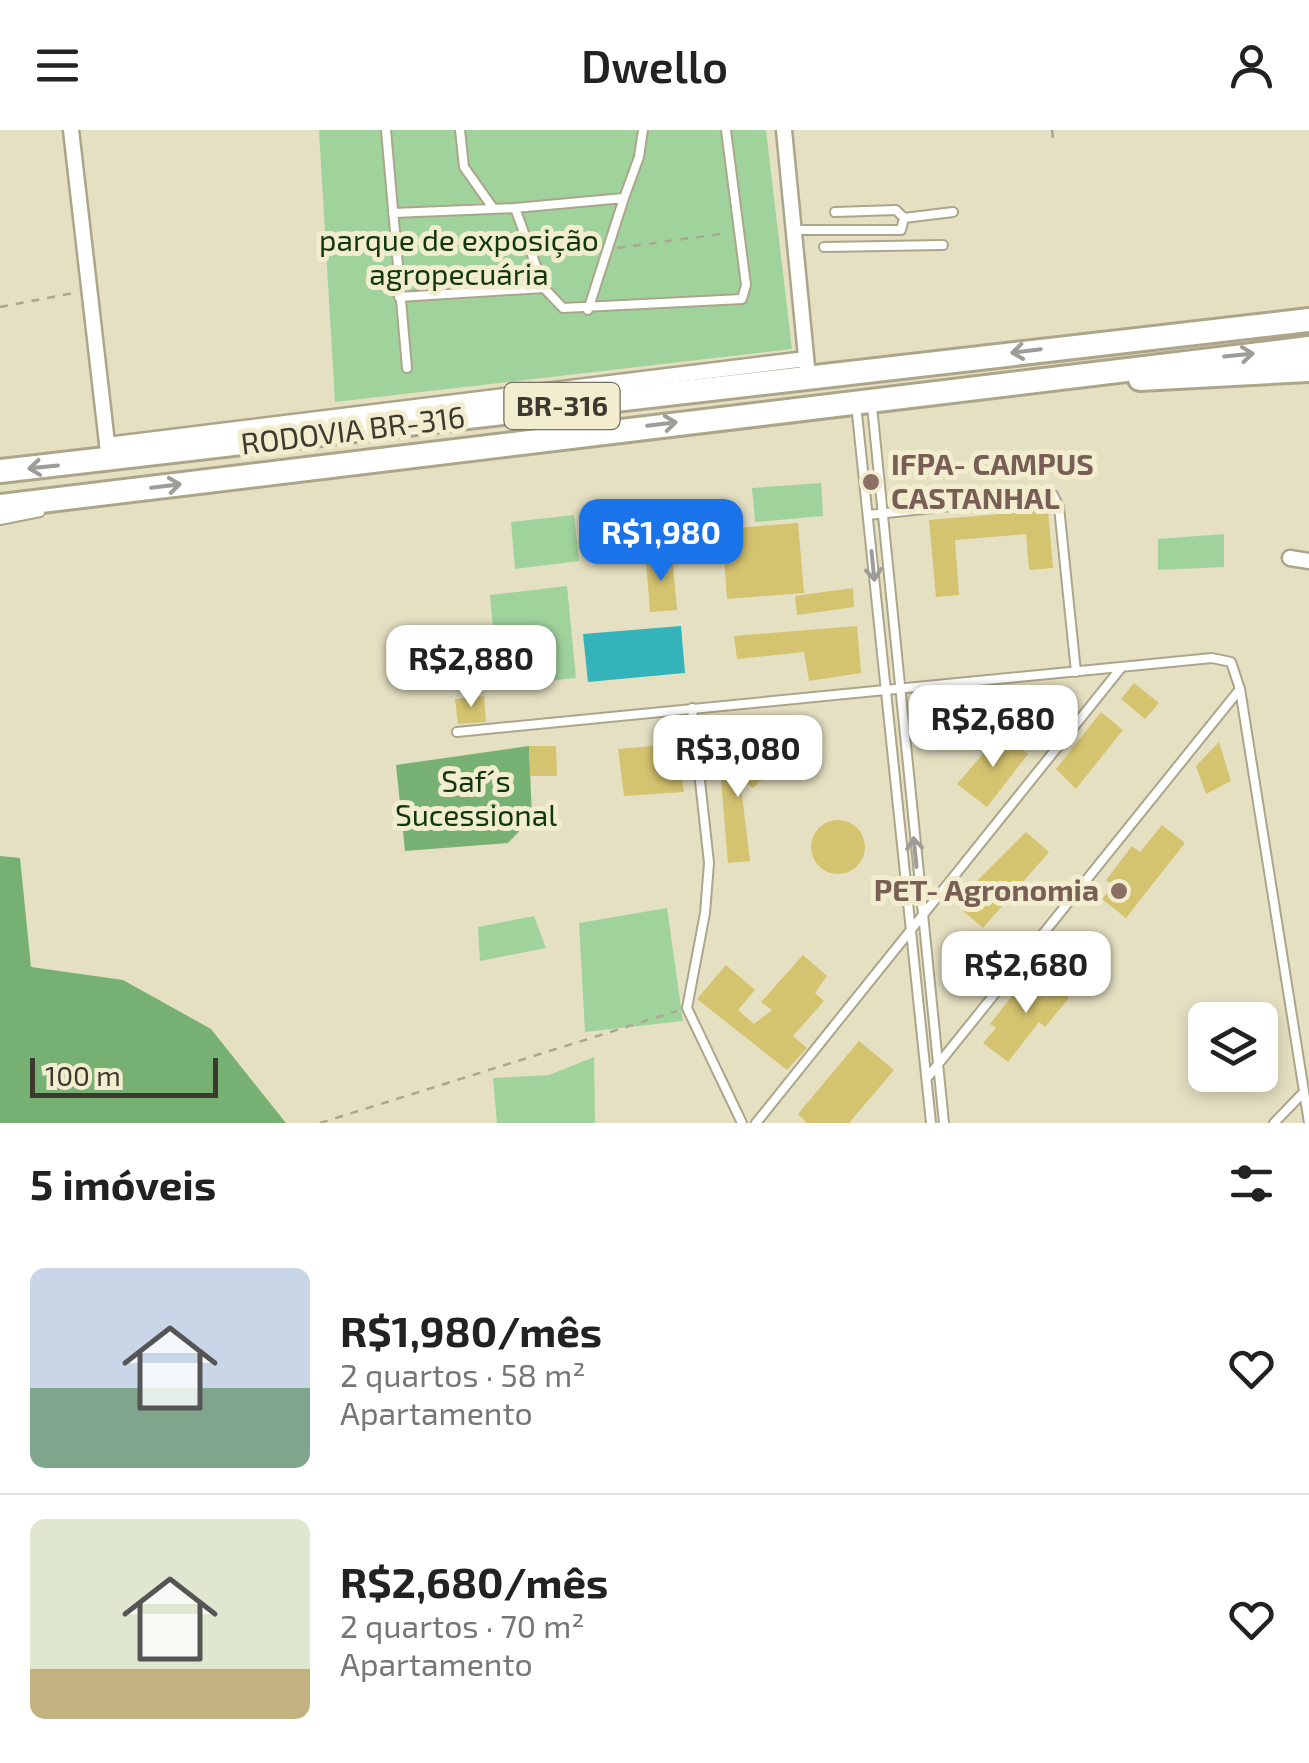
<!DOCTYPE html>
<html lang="pt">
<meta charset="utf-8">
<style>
:root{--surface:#fff;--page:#f6f6f6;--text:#222;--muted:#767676;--line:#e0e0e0;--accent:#1a73e8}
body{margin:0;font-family:"Exo 2",sans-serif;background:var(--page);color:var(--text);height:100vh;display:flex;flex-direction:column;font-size:38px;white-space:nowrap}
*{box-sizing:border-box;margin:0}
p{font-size:32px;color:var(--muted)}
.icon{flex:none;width:55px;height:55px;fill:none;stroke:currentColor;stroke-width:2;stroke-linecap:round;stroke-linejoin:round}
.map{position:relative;height:993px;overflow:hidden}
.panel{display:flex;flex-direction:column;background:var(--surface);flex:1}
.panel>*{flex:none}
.tools{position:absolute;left:1188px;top:872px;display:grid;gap:20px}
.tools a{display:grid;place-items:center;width:90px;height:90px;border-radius:15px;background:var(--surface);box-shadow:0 5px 15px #0003;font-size:50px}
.scale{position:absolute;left:30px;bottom:25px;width:188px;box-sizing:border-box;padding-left:10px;border:5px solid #3c3a2f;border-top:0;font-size:28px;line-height:35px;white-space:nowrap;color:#3c3a2f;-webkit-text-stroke:8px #f3edcf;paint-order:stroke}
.price{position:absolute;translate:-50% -85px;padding:0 22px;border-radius:20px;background:#fff;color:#222;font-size:32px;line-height:65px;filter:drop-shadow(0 2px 5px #0008)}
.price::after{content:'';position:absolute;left:50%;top:60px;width:30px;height:22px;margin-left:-15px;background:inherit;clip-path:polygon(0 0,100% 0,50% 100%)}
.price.on{background:var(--accent);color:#fff}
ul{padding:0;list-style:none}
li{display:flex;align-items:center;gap:30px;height:250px;padding:0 30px}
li+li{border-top:2px solid var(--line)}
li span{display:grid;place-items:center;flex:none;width:280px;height:200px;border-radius:15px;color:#555}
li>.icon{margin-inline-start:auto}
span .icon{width:120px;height:120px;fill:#fffc;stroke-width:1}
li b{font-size:42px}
h2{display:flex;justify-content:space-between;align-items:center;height:120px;padding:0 30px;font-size:42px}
header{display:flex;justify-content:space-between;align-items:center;height:130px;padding:0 30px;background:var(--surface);font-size:45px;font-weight:600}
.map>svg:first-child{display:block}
.green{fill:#a0d39c}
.forest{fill:#76b072}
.water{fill:#35b3bb}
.building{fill:#d4c36f}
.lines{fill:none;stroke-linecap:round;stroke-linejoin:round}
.service-casing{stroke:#aba68a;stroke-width:12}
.minor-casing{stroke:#aba68a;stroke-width:19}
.trunk-casing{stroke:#aba68a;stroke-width:28}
.path{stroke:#aba78f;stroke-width:2.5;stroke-dasharray:8 8;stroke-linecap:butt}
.service{stroke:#fff;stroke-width:8}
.minor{stroke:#fff;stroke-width:14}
.trunk{stroke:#fff;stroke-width:22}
.oneway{stroke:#9e9c97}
.education-dot{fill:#8d6e63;stroke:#f3edcf;stroke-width:4}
.labels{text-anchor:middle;stroke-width:10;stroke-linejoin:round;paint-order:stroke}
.shield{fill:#f3edcf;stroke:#73705f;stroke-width:2.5}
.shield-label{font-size:28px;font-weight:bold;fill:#3c3a2f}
.park-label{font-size:30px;fill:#10380f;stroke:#f3edcf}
.street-label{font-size:30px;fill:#3c3a2f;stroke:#f3edcf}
.education-label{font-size:30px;font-weight:bold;fill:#785e54;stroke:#f3edcf;text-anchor:start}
</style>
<header><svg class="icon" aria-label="menu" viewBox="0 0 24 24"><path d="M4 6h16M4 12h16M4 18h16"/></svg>Dwello<svg class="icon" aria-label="person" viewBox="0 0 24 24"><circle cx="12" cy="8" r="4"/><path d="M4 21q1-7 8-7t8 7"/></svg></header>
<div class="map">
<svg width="1309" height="993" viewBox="0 0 1309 993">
<rect width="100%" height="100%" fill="#e5e0c2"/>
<path class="green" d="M 319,0 L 766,0 L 792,219 L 335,272 Z
M 821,353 L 823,386 L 755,392 L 752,358 Z
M 574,385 L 579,431 L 515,439 L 511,392 Z
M 1224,404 L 1224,437 L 1158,440 L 1158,409 Z
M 567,456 L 576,548 L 498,556 L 490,465 Z
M 667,778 L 683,891 L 585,902 L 579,793 Z
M 534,786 L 546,818 L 480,831 L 478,797 Z
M 594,927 L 595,993 L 497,993 L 493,948 L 549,945 Z"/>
<path class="forest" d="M 529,616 L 532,688 L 508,713 L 405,721 L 396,635 Z
M 0,726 L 20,728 L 31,837 L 123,850 L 211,899 L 286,993 L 0,993 Z"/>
<path class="water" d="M 681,496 L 685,543 L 588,552 L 583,504 Z"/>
<path class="building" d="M 1048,380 L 1053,438 L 1029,440 L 1026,404 L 955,410 L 959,465 L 936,467 L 929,390 Z
M 798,393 L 804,463 L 727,469 L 722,399 Z
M 672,425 L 677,480 L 650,482 L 646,429 Z
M 853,458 L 854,477 L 797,485 L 795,466 Z
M 857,496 L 861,543 L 809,551 L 804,522 L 737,529 L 734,506 Z
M 1134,553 L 1159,573 L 1145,589 L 1121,569 Z
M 484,566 L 486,592 L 458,594 L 455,569 Z
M 1101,582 L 1123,600 L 1076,659 L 1056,639 Z
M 1001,603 L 1028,624 L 987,677 L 957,654 Z
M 1219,612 L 1231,651 L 1206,664 L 1196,636 Z
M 677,614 L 684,662 L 624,666 L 618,619 Z
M 529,616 L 556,616 L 557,646 L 530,646 Z
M 737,617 L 770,643 L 753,658 L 740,649 L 750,731 L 728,733 L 719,626 L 730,625 Z
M811 717a27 27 0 1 1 54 0a27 27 0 1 1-54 0Z
M 1162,695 L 1185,713 L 1126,788 L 1102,769 L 1113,756 L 1106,750 L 1132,716 L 1140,722 Z
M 1026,702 L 1049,722 L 983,798 L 962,780 L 975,766 L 968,760 Z
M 803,825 L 827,846 L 815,863 L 824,871 L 793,906 L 807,918 L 787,940 L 697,869 L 726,835 L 755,860 L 738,880 L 754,894 L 772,880 L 761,872 Z
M 1048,842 L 1067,857 L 1062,863 L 1069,868 L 1045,897 L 1039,892 L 1008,932 L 983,913 L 996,898 L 990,894 L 1016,861 L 1026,869 Z
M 859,911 L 894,940 L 849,993 L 807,993 L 798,984 Z"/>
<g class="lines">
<g class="service-casing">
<path id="service" d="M 386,0 L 407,238
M 460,0 L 464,37 L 493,78
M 515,78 L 624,68 L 639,27 L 643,0
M 393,83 L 515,78 L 544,158 L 563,178 L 742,169 L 746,155 L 726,0
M 904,88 L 953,82
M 795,100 L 901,100 L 904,88 L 896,80 L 835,82
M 824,117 L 943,115
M 399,167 L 544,158
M 588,180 L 624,68
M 856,274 L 931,993
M 872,276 L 944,993
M 868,385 L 1053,365 L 1059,377 L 1076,542
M 0,390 L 40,382
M 1240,559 L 1309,993
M 692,578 L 709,733 L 705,783 L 687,878 L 742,993
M 457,602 L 1212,528 L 1231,532 L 1240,559 L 927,948
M 756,993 L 1121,538
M 1274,993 L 1302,964"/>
</g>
<g class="minor-casing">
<path id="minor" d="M 71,0 L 108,322
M 784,0 L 807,237
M 107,315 L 806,229
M 1290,428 L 1309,431"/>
</g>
<g class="trunk-casing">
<path id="trunk" d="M 1140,249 L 1309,240
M 0,341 L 1309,190
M 0,376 L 1309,218"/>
</g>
<path class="path" d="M 1052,0 L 1053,8
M 617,118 L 728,103
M 0,177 L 78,162
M 320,993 L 677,881"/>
<use href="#service" class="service"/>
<use href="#minor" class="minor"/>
<use href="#trunk" class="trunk"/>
</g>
<defs><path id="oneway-shaft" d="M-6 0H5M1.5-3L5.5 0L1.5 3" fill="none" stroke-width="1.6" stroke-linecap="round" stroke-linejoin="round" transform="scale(2.5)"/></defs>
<g class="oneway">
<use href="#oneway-shaft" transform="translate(1026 221) rotate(173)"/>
<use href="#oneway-shaft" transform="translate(1239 225) rotate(-6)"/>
<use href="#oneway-shaft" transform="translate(662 294) rotate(-7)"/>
<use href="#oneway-shaft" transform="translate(43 337) rotate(174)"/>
<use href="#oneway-shaft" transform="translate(166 356) rotate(-7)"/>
<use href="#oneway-shaft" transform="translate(873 436) rotate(84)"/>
<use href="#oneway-shaft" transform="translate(915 722) rotate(-96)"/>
</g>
<g class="education-dot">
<circle cx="871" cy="352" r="10"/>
<circle cx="1119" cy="761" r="10"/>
</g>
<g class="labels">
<rect class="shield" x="504.5" y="253" width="115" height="46" rx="8"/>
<g class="shield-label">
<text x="562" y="286">BR-316</text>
</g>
<g class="park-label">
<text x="459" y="121">parque de exposição<tspan x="459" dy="34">agropecuária</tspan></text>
<text x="476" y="662">Saf´s<tspan x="476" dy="34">Sucessional</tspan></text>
</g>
<g class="street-label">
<text transform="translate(353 301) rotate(-7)" y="10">RODOVIA BR-316</text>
</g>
<g class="education-label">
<text x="891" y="345">IFPA- CAMPUS<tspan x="891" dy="34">CASTANHAL</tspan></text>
<text x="1099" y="771" text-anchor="end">PET- Agronomia</text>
</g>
</g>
</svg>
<div class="tools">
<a><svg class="icon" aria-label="layers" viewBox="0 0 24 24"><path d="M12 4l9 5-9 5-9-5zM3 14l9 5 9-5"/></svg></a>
</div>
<div class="scale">100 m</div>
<b class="price on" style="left:661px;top:454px">R$1,980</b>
<b class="price" style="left:471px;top:580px">R$2,880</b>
<b class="price" style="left:993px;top:640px">R$2,680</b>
<b class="price" style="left:738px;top:670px">R$3,080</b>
<b class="price" style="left:1026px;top:886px">R$2,680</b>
</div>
<section class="panel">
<h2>5 imóveis<svg class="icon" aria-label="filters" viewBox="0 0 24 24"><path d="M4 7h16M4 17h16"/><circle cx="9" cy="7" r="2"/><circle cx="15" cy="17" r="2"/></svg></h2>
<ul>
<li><span style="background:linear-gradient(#c9d6e8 60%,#7fa58c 0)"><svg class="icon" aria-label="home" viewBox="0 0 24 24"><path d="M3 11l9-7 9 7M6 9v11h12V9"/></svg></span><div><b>R$1,980/mês</b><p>2 quartos · 58 m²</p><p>Apartamento</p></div><svg class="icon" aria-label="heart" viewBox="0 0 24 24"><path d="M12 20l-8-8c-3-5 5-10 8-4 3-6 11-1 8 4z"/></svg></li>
<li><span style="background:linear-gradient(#dfe7d0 75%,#c2b280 0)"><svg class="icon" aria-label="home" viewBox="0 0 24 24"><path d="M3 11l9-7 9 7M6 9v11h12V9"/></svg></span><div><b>R$2,680/mês</b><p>2 quartos · 70 m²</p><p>Apartamento</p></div><svg class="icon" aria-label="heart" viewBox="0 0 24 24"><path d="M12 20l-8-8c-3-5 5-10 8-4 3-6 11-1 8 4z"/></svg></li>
</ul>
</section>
